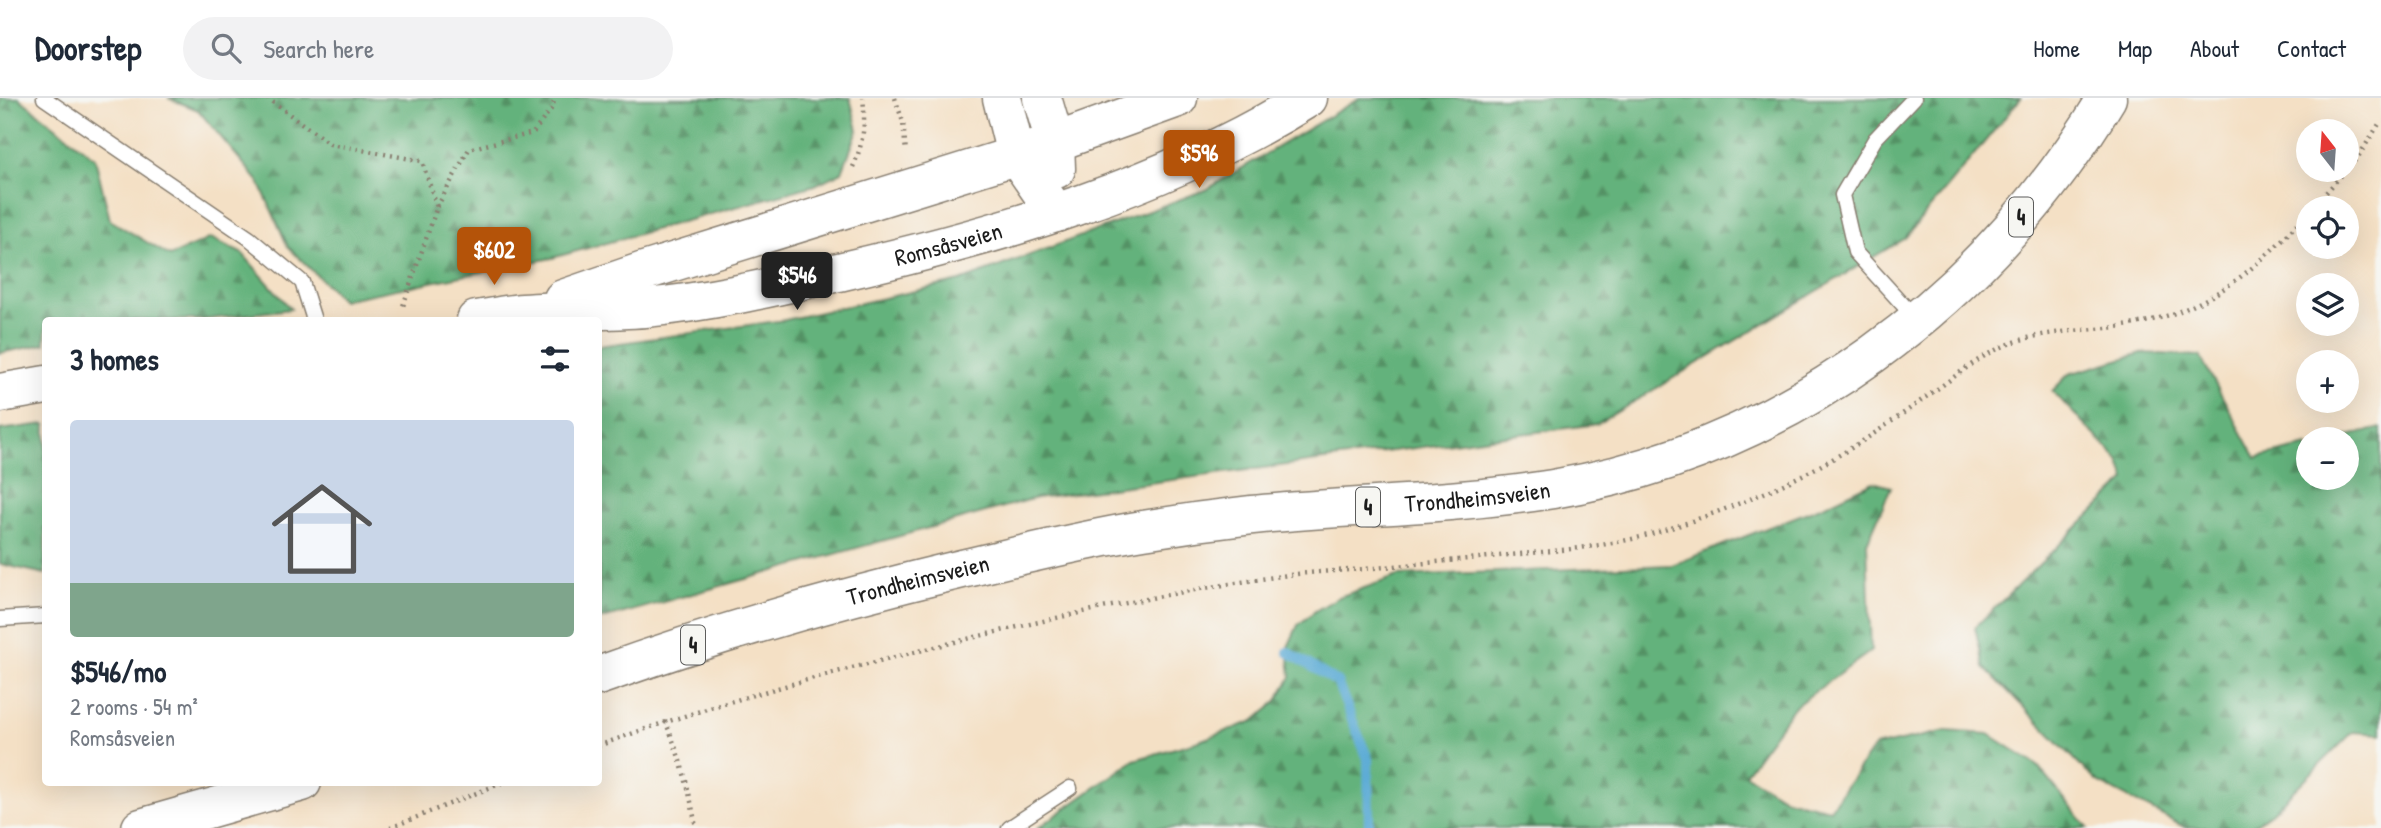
<!DOCTYPE html>
<meta charset="utf-8">
<style>
:root{--surface:#fff;--page:#f2f2f3;--text:#1f2937;--muted:#747a83;--line:#e0e1e3;--accent:#b45309}
body{margin:0;font-family:"Patrick Hand",sans-serif;background:var(--page);color:var(--text);height:100vh;display:flex;flex-direction:column;font-size:26px;white-space:nowrap}
*{box-sizing:border-box;margin:0}
p{font-size:23px;color:var(--muted)}
.icon{flex:none;width:38px;height:38px;fill:none;stroke:currentColor;stroke-width:2;stroke-linecap:round;stroke-linejoin:round}
.map{position:relative;flex:1;overflow:hidden}
.details{position:absolute;left:42px;top:219px;width:560px;height:469px;display:flex;flex-direction:column;background:var(--surface);border-radius:7px;box-shadow:0 7px 28px #0002}
.details>*{flex:none}
.needle{width:46px;rotate:343deg}
.tools{position:absolute;left:2296px;top:21px;display:grid;gap:14px}
.tools a{display:grid;place-items:center;width:63px;height:63px;border-radius:50%;background:var(--surface);box-shadow:0 7px 28px #0002;font-size:35px}
.price{position:absolute;translate:-50% -60px;padding:0 16px;border-radius:7px;background:var(--accent);color:#fff;font-size:23px;line-height:46px;filter:drop-shadow(0 2px 4px #0008)}
.price::after{content:'';position:absolute;left:50%;top:42px;width:21px;height:16px;margin-left:-10px;background:inherit;clip-path:polygon(0 0,100% 0,50% 100%)}
.price.active{background:#222;color:#fff}
ul{padding:0;list-style:none}
li{display:grid;align-content:center;gap:14px;height:371px;padding:0 28px}
li+li{border-top:2px solid var(--line)}
li span{display:grid;place-items:center;height:217px;border-radius:7px;color:#555}
li>.icon{margin-inline-start:auto}
span .icon{width:126px;height:126px;fill:#fffc;stroke-width:1}
li b{font-size:30px}
h2{display:flex;justify-content:space-between;align-items:center;height:84px;padding:0 28px;font-size:30px}
header{display:flex;align-items:center;gap:42px;box-sizing:border-box;height:98px;padding:0 35px;background:var(--surface);border-bottom:2px solid var(--line)}
header strong{font-size:33px}
nav{display:flex;gap:38px;margin-inline-start:auto;font-size:24px}
.search{width:490px;height:63px;background:var(--page);display:flex;align-items:center;gap:18px;box-sizing:border-box;padding:0 24px;border-radius:38px;color:var(--muted);font-size:26px}
.map>svg:first-child{display:block}
.forest{fill:url(#forest-firs);stroke:#40674c;stroke-width:2}
.lines{fill:none;stroke-linecap:round;stroke-linejoin:round}
.stream{stroke:#5babd5;stroke-width:10}
.lane-casing{stroke:#887e70;stroke-width:17}
.secondary-casing{stroke:#887e70;stroke-width:41}
.highway-casing{stroke:#887e70;stroke-width:41}
.path{stroke:#887e70;stroke-width:4.5;stroke-dasharray:2 5;stroke-linecap:butt}
.lane{stroke:#fff;stroke-width:14}
.secondary{stroke:#fff;stroke-width:38}
.highway{stroke:#fff;stroke-width:38}
.labels{text-anchor:middle;stroke-width:7;stroke-linejoin:round;paint-order:stroke}
.shield{fill:#f6f6f2;stroke:#5d5d5c;stroke-width:2}
.shield-label{font-size:23px;font-weight:bold;fill:#1c1c1c}
.street-label{font-size:24px;fill:#1c1c1c;stroke:#f6f6f2}
</style>
<header>
<strong>Doorstep</strong>
<div class="search"><svg class="icon" aria-label="search" viewBox="0 0 24 24"><circle cx="10" cy="10" r="6"/><path d="M15 15l6 6"/></svg>Search here</div>
<nav><a>Home</a><a>Map</a><a>About</a><a>Contact</a></nav>
</header>
<div class="map">
<svg width="2381" height="730" viewBox="0 0 2381 730">
<defs>
<pattern id="forest-firs" width="22" height="20" patternUnits="userSpaceOnUse" patternTransform="scale(1.75)"><rect width="22" height="20" fill="#64b27b"/><path d="M5 1l3.5 6h-7zM16 11l3.5 6h-7z" fill="#529064"/></pattern>
</defs>
<rect width="100%" height="100%" fill="#f6f6f2"/>
<filter id="ink" filterUnits="userSpaceOnUse"><feTurbulence type="fractalNoise" baseFrequency=".0143" numOctaves="2"/><feDisplacementMap in="SourceGraphic" scale="14" xChannelSelector="R" yChannelSelector="G"/><feConvolveMatrix kernelMatrix="1 2 1 2 8 2 1 2 1" color-interpolation-filters="sRGB"/></filter>
<filter id="wash" filterUnits="userSpaceOnUse"><feTurbulence type="fractalNoise" baseFrequency=".00686" numOctaves="4" result="noise"/><feDisplacementMap in="SourceGraphic" scale="28" xChannelSelector="R" yChannelSelector="G"/><feGaussianBlur stdDeviation="1.57" result="paint"/><feColorMatrix in="noise" values="0 0 0 0 0 0 0 0 0 0 0 0 0 0 0 0 0 1.4 0 .05"/><feComposite in="paint" operator="in"/></filter>
<g filter="url(#wash)">
<rect width="100%" height="100%" fill="#f4e0c5"/>
<path class="forest" d="M 0,0 L 19,0 L 95,60 L 110,122 L 170,158 L 211,140 L 243,156 L 291,211 L 201,222 L 46,222 L 45,246 L 0,255 Z
M 168,0 L 850,0 L 858,32 L 842,74 L 815,87 L 552,160 L 342,202 L 288,149 L 259,84 L 198,12 Z
M 1360,0 L 2021,0 L 1905,140 L 1597,326 L 1036,400 L 599,522 L 598,248 L 785,222 L 960,183 L 1205,92 Z
M 2142,255 L 2200,258 L 2256,360 L 2308,348 L 2308,380 L 2347,380 L 2347,341 L 2336,341 L 2381,330 L 2381,636 L 2353,634 L 2272,714 L 2249,730 L 2186,730 L 2097,684 L 1984,569 L 1975,529 L 2126,382 L 2119,362 L 2052,293 L 2069,276 Z
M 45,326 L 46,326 L 45,476 L 0,466 L 0,332 Z
M 1873,384 L 1891,389 L 1867,445 L 1871,553 L 1794,609 L 1745,676 L 1786,701 L 1830,711 L 1874,649 L 1946,633 L 1989,636 L 2038,668 L 2088,730 L 1038,730 L 1134,662 L 1196,644 L 1254,623 L 1276,604 L 1291,579 L 1288,549 L 1298,527 L 1315,513 L 1339,499 L 1398,478 L 1672,467 L 1823,408 Z"/>
<g class="lines">
<path class="stream" d="M 1288,554 L 1337,584 L 1368,661 L 1369,730"/>
</g>
</g>
<g filter="url(#ink)">
<g class="lines">
<g class="lane-casing">
<path id="lane" d="M 44,0 L 249,140 L 302,184 L 314,222
M 1914,0 L 1875,41 L 1842,97 L 1855,154 L 1916,221
M 0,521 L 46,518
M 1009,730 L 1070,690"/>
</g>
<g class="secondary-casing">
<g id="secondary">
<path d="M 1002,0 L 1016,57 L 1056,115"/>
<path d="M 1042,0 L 1055,44 L 1056,71"/>
<path d="M 563,201 L 641,174 L 1034,52 L 1178,0"/>
<path id="s1" d="M 476,222 C 492,220 507,216 523,215 C 564,212 604,213 645,210 C 711,204 778,188 843,173 C 1004,136 1167,88 1308,0"/>
<path d="M 0,295 L 46,287"/>
</g>
</g>
<g class="highway-casing">
<g id="highway">
<path id="s2" d="M 598,578 C 717,535 840,500 962,471 C 1022,457 1082,442 1143,432 C 1179,426 1215,421 1252,417 C 1352,407 1453,407 1553,391 C 1787,352 1986,201 2107,0"/>
<path d="M 141,730 L 302,684"/>
</g>
</g>
<path class="path" d="M 267,0 L 330,46 L 422,63 L 437,109 L 403,208
M 895,0 L 903,24 L 906,54
M 853,69 C 863,47 866,24 863,0
M 437,109 L 469,51 L 533,35 L 552,10 L 555,0
M 2312,110 L 2358,59 L 2381,23
M 665,623 C 680,657 690,693 696,730
M 598,648 C 705,608 814,579 923,552 C 1042,522 1161,495 1282,478 C 1309,474 1337,473 1364,471 C 1416,466 1468,461 1520,456 C 1565,452 1611,448 1655,435 C 1727,413 1800,383 1864,342 C 1892,324 1919,304 1947,284 C 1966,270 1986,255 2009,246 C 2042,233 2081,233 2117,229 C 2203,217 2252,177 2308,114
M 390,730 L 504,684"/>
<use href="#lane" class="lane"/>
<use href="#secondary" class="secondary"/>
<use href="#highway" class="highway"/>
</g>
</g>
<g class="labels">
<g class="shield">
<rect x="2009" y="99.5" width="24" height="39" rx="5"/>
<rect x="1356" y="389.5" width="24" height="39" rx="5"/>
<rect x="681" y="527.5" width="24" height="39" rx="5"/>
</g>
<g class="shield-label">
<text x="2021" y="127">4</text>
<text x="1368" y="417">4</text>
<text x="693" y="555">4</text>
</g>
<g class="street-label">
<text dy="8" stroke="none"><textPath href="#s1" startOffset="480">Romsåsveien</textPath></text>
<text dy="8" stroke="none"><textPath href="#s2" startOffset="901">Trondheimsveien</textPath></text>
<text dy="8" stroke="none"><textPath href="#s2" startOffset="334">Trondheimsveien</textPath></text>
</g>
</g>
</svg>
<div class="tools">
<a><svg class="needle" viewBox="-14 -14 28 28"><path d="M0-13l5 13h-10z" fill="#e53935"/><path d="M0 13l5-13h-10z" fill="#747a83"/></svg></a>
<a><svg class="icon" aria-label="locate" viewBox="0 0 24 24"><circle cx="12" cy="12" r="6"/><path d="M12 2v4M12 18v4M2 12h4M18 12h4"/></svg></a>
<a><svg class="icon" aria-label="layers" viewBox="0 0 24 24"><path d="M12 4l9 5-9 5-9-5zM3 14l9 5 9-5"/></svg></a>
<a>+</a>
<a>−</a>
</div>
<b class="price" style="left:1199px;top:92px">$596</b>
<b class="price" style="left:494px;top:189px">$602</b>
<b class="price active" style="left:797px;top:214px">$546</b>
<section class="details">
<h2>3 homes<svg class="icon" aria-label="filters" viewBox="0 0 24 24"><path d="M4 7h16M4 17h16"/><circle cx="9" cy="7" r="2"/><circle cx="15" cy="17" r="2"/></svg></h2>
<ul>
<li><span style="background:linear-gradient(#c9d6e8 75%,#7fa58c 0)"><svg class="icon" aria-label="home" viewBox="0 0 24 24"><path d="M3 11l9-7 9 7M6 9v11h12V9"/></svg></span><div><b>$546/mo</b><p>2 rooms · 54 m²</p><p>Romsåsveien</p></div></li>
</ul>
</section>
</div>
